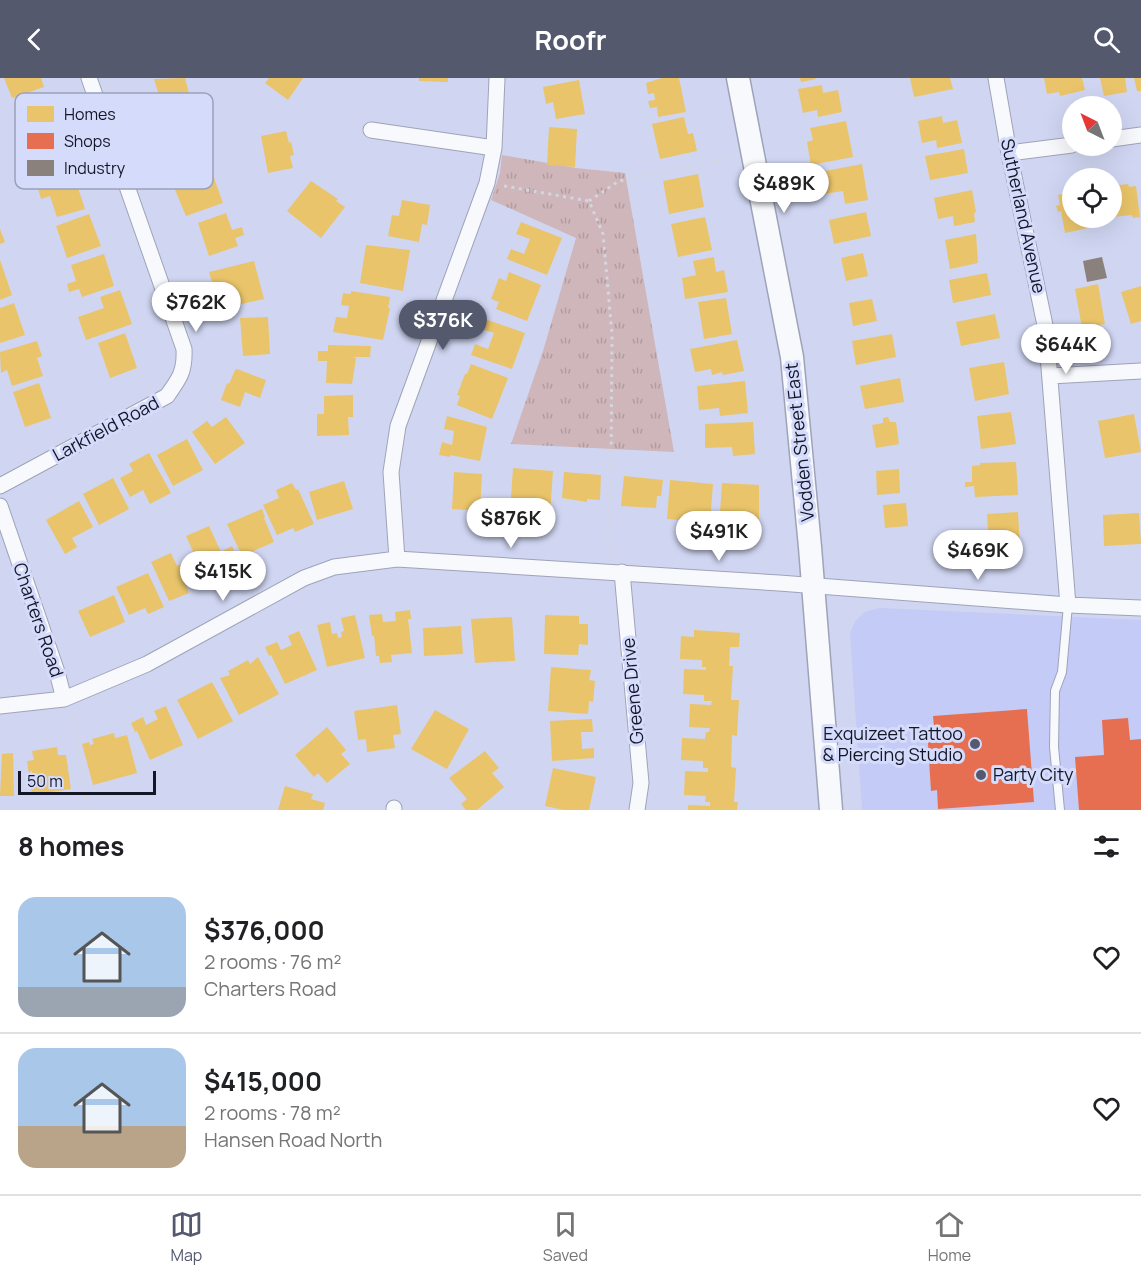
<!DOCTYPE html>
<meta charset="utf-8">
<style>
:root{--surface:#fff;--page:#f2f2f2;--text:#202124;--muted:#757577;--line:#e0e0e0;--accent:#55596e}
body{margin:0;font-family:Manrope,sans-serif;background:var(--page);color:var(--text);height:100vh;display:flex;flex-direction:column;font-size:22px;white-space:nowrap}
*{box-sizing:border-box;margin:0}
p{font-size:20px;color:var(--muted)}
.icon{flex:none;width:33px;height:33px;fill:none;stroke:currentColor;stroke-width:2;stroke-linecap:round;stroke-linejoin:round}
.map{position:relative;height:732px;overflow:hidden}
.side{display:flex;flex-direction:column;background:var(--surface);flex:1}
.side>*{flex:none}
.needle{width:39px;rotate:318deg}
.tools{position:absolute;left:1062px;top:18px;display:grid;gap:12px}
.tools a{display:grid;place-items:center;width:60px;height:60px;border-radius:50%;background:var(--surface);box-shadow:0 6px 24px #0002;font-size:30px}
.scale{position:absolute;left:18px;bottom:15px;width:138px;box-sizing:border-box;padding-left:6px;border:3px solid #131627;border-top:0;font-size:16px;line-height:21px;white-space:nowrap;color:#131627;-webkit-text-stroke:4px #d5dbfa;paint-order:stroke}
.price{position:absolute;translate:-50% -51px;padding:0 14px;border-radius:21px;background:#fff;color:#222;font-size:20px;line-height:39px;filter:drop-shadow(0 2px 3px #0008)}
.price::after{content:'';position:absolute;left:50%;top:36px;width:18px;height:14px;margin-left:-9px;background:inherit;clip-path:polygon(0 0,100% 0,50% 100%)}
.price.selected{background:var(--accent);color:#fff}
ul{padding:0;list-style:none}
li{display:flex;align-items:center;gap:18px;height:150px;padding:0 18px}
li+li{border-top:2px solid var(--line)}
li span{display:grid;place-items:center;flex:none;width:168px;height:120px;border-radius:18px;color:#555}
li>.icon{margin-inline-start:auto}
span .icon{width:72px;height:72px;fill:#fffc;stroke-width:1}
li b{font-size:26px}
h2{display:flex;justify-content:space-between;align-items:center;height:72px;padding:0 18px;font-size:26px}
header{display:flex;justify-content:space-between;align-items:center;height:78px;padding:0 18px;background:var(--accent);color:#fff;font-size:27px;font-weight:700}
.tab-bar{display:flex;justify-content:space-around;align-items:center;height:84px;border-top:2px solid var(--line);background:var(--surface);font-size:16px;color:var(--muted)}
.tab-bar a{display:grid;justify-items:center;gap:3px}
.tab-bar .selected{color:var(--accent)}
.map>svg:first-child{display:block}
.built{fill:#c3cbf6}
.park{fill:url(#park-tufts)}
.homes{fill:#e9c46a}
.shops{fill:#e76f51}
.industry{fill:#8a817c}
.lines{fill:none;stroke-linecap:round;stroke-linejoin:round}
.lane-casing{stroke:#9fa3b8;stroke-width:10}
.street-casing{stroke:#9fa3b8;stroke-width:17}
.secondary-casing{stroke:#9fa3b8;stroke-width:25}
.path{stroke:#d4d6df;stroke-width:3;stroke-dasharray:3 4.5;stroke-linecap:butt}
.lane{stroke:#f8f9fd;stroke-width:8}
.street{stroke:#f8f9fd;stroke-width:15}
.secondary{stroke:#f8f9fd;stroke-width:22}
.poi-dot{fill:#55596e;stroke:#d5dbfa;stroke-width:2}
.labels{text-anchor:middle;stroke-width:6;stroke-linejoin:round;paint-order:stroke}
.street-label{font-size:18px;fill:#131627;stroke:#d5dbfa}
.poi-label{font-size:18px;fill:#131627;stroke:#d5dbfa;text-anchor:end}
.key{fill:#d5dbfa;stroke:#9ba0bb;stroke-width:1.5}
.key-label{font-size:16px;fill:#131627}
</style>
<header><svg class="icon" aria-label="back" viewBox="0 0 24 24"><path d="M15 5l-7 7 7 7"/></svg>Roofr<svg class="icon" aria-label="search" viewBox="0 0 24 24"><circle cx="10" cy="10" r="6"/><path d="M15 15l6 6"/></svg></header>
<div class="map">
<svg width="1141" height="732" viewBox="0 0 1141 732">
<defs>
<pattern id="park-tufts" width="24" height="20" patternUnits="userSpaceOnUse" patternTransform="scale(1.5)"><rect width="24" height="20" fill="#cfb6ba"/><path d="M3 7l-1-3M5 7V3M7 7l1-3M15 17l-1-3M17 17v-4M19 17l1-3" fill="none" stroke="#b19ca0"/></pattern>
</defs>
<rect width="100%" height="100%" fill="#d0d6f2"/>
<path class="built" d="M 879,530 L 1141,542 L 1141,732 L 862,732 L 850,555 L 856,542 L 865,534 Z"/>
<path class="park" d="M 502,77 L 576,90 L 625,95 L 674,374 L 511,366 L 543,273 L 576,160 L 491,122 L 500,95 Z"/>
<path class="homes" d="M 4,0 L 41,0 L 44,9 L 12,20 Z
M 185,0 L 192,26 L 164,34 L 154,1 Z
M 269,0 L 303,0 L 288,22 L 265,5 Z
M 419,0 L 448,0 L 448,4 L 419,3 Z
M 662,0 L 679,0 L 686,34 L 658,39 L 657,29 L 650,30 L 648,23 L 655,22 L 654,15 L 648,16 L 646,5 Z
M 800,0 L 815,0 L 816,1 L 801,4 Z
M 910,0 L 950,0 L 953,11 L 914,19 Z
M 1044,0 L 1082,0 L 1085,12 L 1060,18 L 1059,14 L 1047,16 Z
M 1100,0 L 1125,0 L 1127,14 L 1104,18 Z
M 1134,0 L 1141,0 L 1141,13 L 1137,13 Z
M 579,2 L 585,36 L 556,41 L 553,24 L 546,26 L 543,9 Z
M 822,7 L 823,15 L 838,12 L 842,34 L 818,39 L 817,32 L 803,35 L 798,11 Z
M 47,16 L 58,48 L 25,60 L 14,27 Z
M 942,38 L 943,45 L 957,42 L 962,65 L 937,70 L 936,62 L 922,65 L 918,43 Z
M 684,39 L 688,56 L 693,55 L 697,73 L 660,81 L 652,46 Z
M 846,43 L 853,79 L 811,87 L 807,64 L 813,62 L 810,50 Z
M 549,49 L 577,51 L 575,89 L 547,87 Z
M 286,53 L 289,65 L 291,64 L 294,77 L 290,78 L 293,90 L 268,95 L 261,58 Z
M 964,71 L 968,95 L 930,102 L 925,78 Z
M 208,83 L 223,125 L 186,138 L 173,107 L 175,106 L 172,96 Z
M 862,86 L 868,122 L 845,126 L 843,113 L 824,116 L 820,94 Z
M 73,95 L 85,131 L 57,139 L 50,118 L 41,121 L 37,107 Z
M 698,96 L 704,129 L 669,136 L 663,103 Z
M 311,103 L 338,121 L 336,123 L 345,129 L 321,160 L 287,133 Z
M 1128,106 L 1129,109 L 1136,108 L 1140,139 L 1133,140 L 1132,137 L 1112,139 L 1112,108 Z
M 972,112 L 976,134 L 974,135 L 975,144 L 954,148 L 953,138 L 938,141 L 934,120 Z
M 1072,114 L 1072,140 L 1086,140 L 1088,150 L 1065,155 L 1061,133 L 1058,134 L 1056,128 L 1060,127 L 1058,117 Z
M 402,122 L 430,127 L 427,147 L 422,146 L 419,164 L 388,158 L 392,137 L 399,138 Z
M 866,134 L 871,158 L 834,166 L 829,142 Z
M 226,135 L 232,152 L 242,149 L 244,157 L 235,160 L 238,168 L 209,178 L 198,145 Z
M 89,136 L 101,168 L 67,180 L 56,148 Z
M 705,139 L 712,172 L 678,179 L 671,146 Z
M 521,144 L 562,160 L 547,197 L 507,181 L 511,171 L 524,176 L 530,161 L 516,156 Z
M 0,151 L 5,164 L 0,166 Z
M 976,156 L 978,185 L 950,191 L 945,162 Z
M 366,167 L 410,172 L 403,213 L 360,205 Z
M 863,175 L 868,198 L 846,203 L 841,180 Z
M 104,176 L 114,208 L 82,219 L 79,211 L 69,214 L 67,206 L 76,203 L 71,187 Z
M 714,179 L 716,194 L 724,192 L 728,214 L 685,221 L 682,200 L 696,197 L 693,183 Z
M 0,182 L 12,217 L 0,222 Z
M 254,183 L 264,221 L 220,231 L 209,194 Z
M 509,194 L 541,207 L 527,243 L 496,231 L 499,224 L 491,221 L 499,200 L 506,203 Z
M 987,195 L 991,217 L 953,225 L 949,202 Z
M 1098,206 L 1105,246 L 1082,250 L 1075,211 Z
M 1141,208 L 1141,243 L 1131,246 L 1121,214 Z
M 120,212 L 132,246 L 86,262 L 78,239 L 104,230 L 100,219 Z
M 351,213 L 390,219 L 388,230 L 390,230 L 383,262 L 333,254 L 336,239 L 347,240 L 349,228 L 341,227 L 343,215 L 351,216 Z
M 726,220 L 732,256 L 704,261 L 698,224 Z
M 872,221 L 877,243 L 853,248 L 849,225 Z
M 14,225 L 25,257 L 0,265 L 0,230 Z
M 995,236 L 1000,260 L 961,268 L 956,244 Z
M 268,239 L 270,276 L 243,278 L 240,240 Z
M 485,241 L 525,255 L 512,291 L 471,277 L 475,266 L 488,271 L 494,255 L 481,251 Z
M 125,255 L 137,290 L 110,300 L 98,265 Z
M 892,256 L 896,279 L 856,287 L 852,263 Z
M 737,262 L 744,293 L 723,297 L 722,294 L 712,297 L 711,291 L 695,294 L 690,271 Z
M 37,263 L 42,278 L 37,280 L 43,298 L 12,308 L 7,292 L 1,295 L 0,274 Z
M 328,267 L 371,268 L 370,279 L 353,279 L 356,280 L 352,306 L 326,305 L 327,283 L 318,283 L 318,273 L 328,273 Z
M 1004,284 L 1009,316 L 975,323 L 969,290 Z
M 471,286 L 508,300 L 492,341 L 457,327 L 460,318 L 457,317 L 465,296 L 467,296 Z
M 237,291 L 266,302 L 260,320 L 245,314 L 240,329 L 221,322 L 227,305 L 229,306 L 235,292 Z
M 900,300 L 904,324 L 865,331 L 860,308 Z
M 745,303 L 748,335 L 720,338 L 719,330 L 699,332 L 697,308 Z
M 39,305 L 51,340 L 25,349 L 13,314 Z
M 353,317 L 353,339 L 348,339 L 349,357 L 317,358 L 317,336 L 324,336 L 324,318 Z
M 1011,334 L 1016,366 L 981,371 L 977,338 Z
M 1134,336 L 1141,374 L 1105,380 L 1098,343 Z
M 447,338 L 487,349 L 480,383 L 450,377 L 450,379 L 439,377 L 442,364 L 452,367 L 454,353 L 444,351 Z
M 226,339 L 245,365 L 215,386 L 192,354 L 207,343 L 212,349 Z
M 888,339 L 890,344 L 896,344 L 899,366 L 876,370 L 872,347 L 883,345 L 883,340 Z
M 753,344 L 755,376 L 733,378 L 732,369 L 705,370 L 705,346 Z
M 187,361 L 203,392 L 173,408 L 157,377 Z
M 149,375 L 171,415 L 150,426 L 143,412 L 130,419 L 120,400 L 133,393 L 129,386 Z
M 1016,384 L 1018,417 L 975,419 L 974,408 L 965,409 L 965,404 L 972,404 L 972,388 L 980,387 L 980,385 Z
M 513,390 L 553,393 L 550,437 L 510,435 Z
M 899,391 L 900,415 L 877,417 L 876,393 Z
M 454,394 L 482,396 L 480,433 L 452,431 Z
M 564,394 L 601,397 L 600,422 L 587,421 L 587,424 L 562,420 Z
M 624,398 L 663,402 L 661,418 L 657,418 L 656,430 L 621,428 Z
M 113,400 L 129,431 L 99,447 L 83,416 Z
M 670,402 L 713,406 L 710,445 L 679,444 L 679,442 L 667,441 Z
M 344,403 L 353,431 L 317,442 L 309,414 Z
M 292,405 L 296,412 L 298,411 L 314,446 L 295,454 L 293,450 L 277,457 L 263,427 L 279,420 L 276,412 Z
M 722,405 L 759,407 L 759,451 L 719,449 Z
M 79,423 L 93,449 L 72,460 L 77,469 L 65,476 L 46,442 Z
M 906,425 L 908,448 L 885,450 L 883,427 Z
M 262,431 L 265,439 L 264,440 L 274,464 L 242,478 L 227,446 Z
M 1018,434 L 1020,469 L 982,470 L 980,454 L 988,453 L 987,436 Z
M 1139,435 L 1141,466 L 1104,468 L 1103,437 Z
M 209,448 L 221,474 L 232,468 L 241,488 L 207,504 L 186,458 Z
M 171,475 L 177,488 L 191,482 L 200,502 L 186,508 L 189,515 L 169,523 L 151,484 Z
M 148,495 L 164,529 L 148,536 L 145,530 L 129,537 L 116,509 Z
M 114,517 L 125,544 L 90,559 L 78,533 Z
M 410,532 L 411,541 L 408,541 L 412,575 L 391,577 L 392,584 L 380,585 L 379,578 L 376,578 L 374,558 L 372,558 L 369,537 L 382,536 L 383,544 L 396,543 L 395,534 Z
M 355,537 L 365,580 L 327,589 L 317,547 L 330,544 L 332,556 L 337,555 L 338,560 L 342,559 L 341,554 L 344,553 L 341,540 Z
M 545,537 L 579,538 L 579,546 L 588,546 L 588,567 L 579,566 L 578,577 L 544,576 Z
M 512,539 L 515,583 L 475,585 L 471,541 Z
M 461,548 L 463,576 L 424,578 L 423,550 Z
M 694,552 L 740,555 L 739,569 L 730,569 L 729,588 L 733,588 L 731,622 L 739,622 L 737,658 L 732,657 L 731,689 L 736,690 L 734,724 L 738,724 L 737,732 L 688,732 L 688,727 L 710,728 L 710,724 L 705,724 L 706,718 L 684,717 L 685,693 L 708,694 L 708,690 L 703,690 L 703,683 L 681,682 L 682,660 L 705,661 L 706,654 L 709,654 L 710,650 L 689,649 L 690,626 L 711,627 L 712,623 L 704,623 L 704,617 L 683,616 L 684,591 L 706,592 L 706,589 L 702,589 L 702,582 L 680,581 L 681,558 L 694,559 Z
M 299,553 L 317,592 L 285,606 L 271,577 L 269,578 L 265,569 L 277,564 L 281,572 L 292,567 L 288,558 Z
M 258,579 L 279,616 L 239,637 L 220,600 L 230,597 L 228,593 L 248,582 L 250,586 Z
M 551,589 L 591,592 L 589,602 L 595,603 L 593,624 L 589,623 L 588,636 L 548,633 Z
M 212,604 L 233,643 L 198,661 L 177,622 Z
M 397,627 L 401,656 L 393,657 L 395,670 L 367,674 L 366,661 L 358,662 L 354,633 Z
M 166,628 L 183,667 L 150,682 L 137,653 L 135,654 L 131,645 L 143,639 L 146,647 L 158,641 L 154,633 Z
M 435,632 L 469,651 L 447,691 L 411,671 Z
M 592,641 L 593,654 L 581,654 L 582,671 L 594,670 L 594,680 L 552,683 L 550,643 Z
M 327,649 L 346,672 L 341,676 L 350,686 L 327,705 L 318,695 L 314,699 L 295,677 Z
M 114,655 L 115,660 L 127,657 L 137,695 L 93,707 L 82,666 L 89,664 L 90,667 L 94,666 L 92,661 Z
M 57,669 L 58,677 L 66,677 L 71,711 L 32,717 L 27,683 L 34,682 L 32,673 Z
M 485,673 L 499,690 L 492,695 L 504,709 L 477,732 L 466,732 L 461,726 L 467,721 L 449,700 Z
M 13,675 L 14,718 L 0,718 L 2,676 Z
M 553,690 L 596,699 L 589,732 L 564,732 L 545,728 Z
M 285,708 L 313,716 L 311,721 L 325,725 L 323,732 L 278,732 Z"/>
<path class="shops" d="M 1027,631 L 1034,724 L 938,731 L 937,712 L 931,713 L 927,650 L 934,649 L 933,638 Z
M 1128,640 L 1130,662 L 1141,661 L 1141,732 L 1079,732 L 1075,679 L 1104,677 L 1102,642 Z"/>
<path class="industry" d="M 1102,179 L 1107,200 L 1087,204 L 1083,183 Z"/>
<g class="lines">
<g class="lane-casing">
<path id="lane" d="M 1060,732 L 1054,669 L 1055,613 L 1062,594 L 1068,527"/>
</g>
<g class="street-casing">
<path id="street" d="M 996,0 L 1009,75 L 1046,252 L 1068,527
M 371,52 L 494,70
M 1112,61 L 1141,57
M 1009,75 L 1072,67
M 1050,298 L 1141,293
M 0,408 L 167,318 C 180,300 185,293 184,271 L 89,0
M 0,428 L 57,594 L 64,621
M 397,481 L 391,394 L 398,348 L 487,105 L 494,70 L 497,0
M 622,494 L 641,705 L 637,732
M 0,628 L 64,621 L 147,586 L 304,500 L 334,489 L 397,481 L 779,505 L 1068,527 L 1141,530
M 394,730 L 394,732"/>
</g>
<g class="secondary-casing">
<path id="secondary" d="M 738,0 L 792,279 L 810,469 L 831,732"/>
</g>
<path class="path" d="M 504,108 L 589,123 L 603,156 L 612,256 L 611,399 L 607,469 L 612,478
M 589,123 L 619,103 L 735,80
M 71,637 L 74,645 L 88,732"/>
<use href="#lane" class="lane"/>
<use href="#street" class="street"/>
<use href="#secondary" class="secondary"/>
</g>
<g class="poi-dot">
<circle cx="975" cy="666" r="6"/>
<circle cx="981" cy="697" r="6"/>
</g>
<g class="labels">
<g class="street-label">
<text transform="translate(1023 138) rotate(78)" y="6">Sutherland Avenue</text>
<text transform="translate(106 351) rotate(-28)" y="6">Larkfield Road</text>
<text transform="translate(800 364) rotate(-96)" y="6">Vodden Street East</text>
<text transform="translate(38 542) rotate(71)" y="6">Charters Road</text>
<text transform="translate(633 613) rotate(-95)" y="6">Greene Drive</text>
</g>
<g class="poi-label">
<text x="963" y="662">Exquizeet Tattoo<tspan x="963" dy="21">&amp; Piercing Studio</tspan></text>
<text x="993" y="703" text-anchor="start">Party City</text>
</g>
</g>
<rect x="15" y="15" width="198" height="96" rx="9" class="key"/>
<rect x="27" y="28" width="27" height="16" fill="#e9c46a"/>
<rect x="27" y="55" width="27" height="16" fill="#e76f51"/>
<rect x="27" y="82" width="27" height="16" fill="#8a817c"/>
<g class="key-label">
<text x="64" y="42">Homes</text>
<text x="64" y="69">Shops</text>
<text x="64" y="96">Industry</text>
</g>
</svg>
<div class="tools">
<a><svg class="needle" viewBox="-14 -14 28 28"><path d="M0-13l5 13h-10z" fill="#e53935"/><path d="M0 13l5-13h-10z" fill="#757577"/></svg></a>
<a><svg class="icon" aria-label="locate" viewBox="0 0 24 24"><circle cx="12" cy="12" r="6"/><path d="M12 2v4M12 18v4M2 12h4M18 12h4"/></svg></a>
</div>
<div class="scale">50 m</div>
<b class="price" style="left:784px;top:136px">$489K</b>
<b class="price" style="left:196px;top:255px">$762K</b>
<b class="price selected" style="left:443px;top:273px">$376K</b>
<b class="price" style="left:1066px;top:297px">$644K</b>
<b class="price" style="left:511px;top:471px">$876K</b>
<b class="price" style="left:719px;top:484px">$491K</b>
<b class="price" style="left:978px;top:503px">$469K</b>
<b class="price" style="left:223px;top:524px">$415K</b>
</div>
<section class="side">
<h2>8 homes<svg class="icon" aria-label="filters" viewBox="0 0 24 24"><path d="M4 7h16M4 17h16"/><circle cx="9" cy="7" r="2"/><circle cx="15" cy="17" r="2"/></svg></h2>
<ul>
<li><span style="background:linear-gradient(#a9c7e8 75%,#9aa5b1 0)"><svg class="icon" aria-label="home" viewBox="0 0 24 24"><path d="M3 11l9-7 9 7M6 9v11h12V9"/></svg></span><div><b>$376,000</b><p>2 rooms · 76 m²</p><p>Charters Road</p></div><svg class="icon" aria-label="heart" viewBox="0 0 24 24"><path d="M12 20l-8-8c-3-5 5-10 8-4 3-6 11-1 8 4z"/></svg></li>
<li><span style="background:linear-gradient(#a9c7e8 65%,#b9a48a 0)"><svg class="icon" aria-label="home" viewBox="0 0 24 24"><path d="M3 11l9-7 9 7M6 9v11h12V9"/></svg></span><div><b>$415,000</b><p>2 rooms · 78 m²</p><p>Hansen Road North</p></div><svg class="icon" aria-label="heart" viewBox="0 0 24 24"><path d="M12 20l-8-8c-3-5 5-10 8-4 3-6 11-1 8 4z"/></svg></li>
</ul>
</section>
<nav class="tab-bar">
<a class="selected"><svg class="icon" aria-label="map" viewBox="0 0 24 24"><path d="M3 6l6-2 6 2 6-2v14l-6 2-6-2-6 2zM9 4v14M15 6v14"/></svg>Map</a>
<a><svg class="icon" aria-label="saved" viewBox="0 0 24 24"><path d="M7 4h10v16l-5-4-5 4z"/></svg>Saved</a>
<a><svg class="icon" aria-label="home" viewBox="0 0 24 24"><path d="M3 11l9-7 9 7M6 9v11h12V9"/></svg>Home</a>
</nav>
